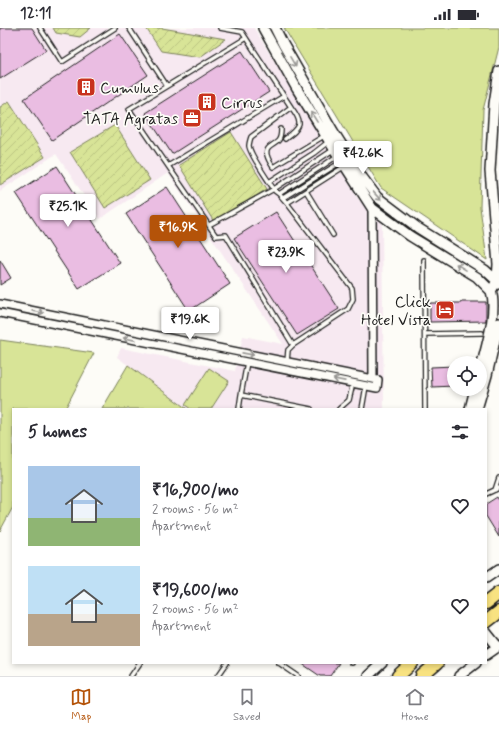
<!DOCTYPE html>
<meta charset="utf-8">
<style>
:root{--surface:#fff;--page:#f2f2f3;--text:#2b2b33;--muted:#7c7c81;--line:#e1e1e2;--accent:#b45309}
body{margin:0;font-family:Mynerve,sans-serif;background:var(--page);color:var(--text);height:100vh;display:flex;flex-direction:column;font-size:15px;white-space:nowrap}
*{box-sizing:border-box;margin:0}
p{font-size:13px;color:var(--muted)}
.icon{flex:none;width:22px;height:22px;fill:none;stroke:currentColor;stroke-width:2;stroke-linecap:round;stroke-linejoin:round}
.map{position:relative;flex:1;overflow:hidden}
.side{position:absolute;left:12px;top:380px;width:475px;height:256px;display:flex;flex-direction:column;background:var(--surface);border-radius:0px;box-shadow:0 2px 6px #0003}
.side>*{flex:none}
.controls{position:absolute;left:447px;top:328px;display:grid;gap:8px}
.controls a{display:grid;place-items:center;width:40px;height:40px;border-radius:50%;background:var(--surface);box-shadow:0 2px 6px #0003;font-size:20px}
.price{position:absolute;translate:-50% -34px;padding:0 9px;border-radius:4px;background:#fff;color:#222;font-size:13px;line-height:26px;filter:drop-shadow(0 1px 2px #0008)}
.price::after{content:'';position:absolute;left:50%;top:24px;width:12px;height:9px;margin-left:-6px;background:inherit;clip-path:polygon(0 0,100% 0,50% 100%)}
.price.on{background:var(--accent);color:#fff}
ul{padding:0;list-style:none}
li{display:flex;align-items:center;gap:12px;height:100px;padding:0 16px}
li span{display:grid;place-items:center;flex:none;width:112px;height:80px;border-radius:0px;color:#555}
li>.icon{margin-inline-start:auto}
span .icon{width:48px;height:48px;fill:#fffc;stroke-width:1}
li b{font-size:17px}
h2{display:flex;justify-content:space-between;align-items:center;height:48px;padding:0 16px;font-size:17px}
.status{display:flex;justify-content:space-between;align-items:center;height:28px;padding:0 20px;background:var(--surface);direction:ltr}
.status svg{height:11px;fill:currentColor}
.menu{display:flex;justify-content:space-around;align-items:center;height:56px;border-top:1px solid var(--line);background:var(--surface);font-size:11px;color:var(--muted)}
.menu a{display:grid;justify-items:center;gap:2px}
.menu .on{color:var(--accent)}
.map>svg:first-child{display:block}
.built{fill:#f7e9f1}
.grass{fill:#d8e497;stroke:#7a805a}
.garden{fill:url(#garden-furrows);stroke:#7a805a}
.building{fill:#eabde2;stroke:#1c1c1c}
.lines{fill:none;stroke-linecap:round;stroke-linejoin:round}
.service-casing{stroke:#1c1c1c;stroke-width:6}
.minor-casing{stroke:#1c1c1c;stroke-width:10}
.tertiary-casing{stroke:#1c1c1c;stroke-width:12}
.trunk-casing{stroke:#1c1c1c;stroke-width:15}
.service{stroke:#fdfcf7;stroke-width:3.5}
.minor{stroke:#fdfcf7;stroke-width:7}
.tertiary{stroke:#fdfcf7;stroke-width:9}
.trunk{stroke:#f8e281;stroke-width:12}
.oneway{stroke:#989794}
.labels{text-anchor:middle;stroke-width:3.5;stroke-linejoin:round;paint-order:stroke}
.poi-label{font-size:16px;fill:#1c1c1c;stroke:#fdfcf7;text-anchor:start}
</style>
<div class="status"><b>12:11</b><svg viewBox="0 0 49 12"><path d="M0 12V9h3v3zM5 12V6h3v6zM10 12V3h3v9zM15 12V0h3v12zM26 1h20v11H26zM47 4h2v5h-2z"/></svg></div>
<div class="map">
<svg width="499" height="648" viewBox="0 0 499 648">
<defs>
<pattern id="garden-furrows" width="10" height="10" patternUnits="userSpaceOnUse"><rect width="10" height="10" fill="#d8e497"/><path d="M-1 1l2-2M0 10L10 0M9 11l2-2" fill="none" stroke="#b9c382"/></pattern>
</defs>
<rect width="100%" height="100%" fill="#fdfcf7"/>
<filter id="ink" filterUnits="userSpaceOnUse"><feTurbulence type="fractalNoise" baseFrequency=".025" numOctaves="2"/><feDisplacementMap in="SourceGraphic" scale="8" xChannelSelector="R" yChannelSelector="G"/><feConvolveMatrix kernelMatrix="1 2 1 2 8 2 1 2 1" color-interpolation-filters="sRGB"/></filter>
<g filter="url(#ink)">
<path class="built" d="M 0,0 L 254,0 L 359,172 L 382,195 L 384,381 L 187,381 L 117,329 L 121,320 L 235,343 L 243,308 L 283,316 L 168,145 L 100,191 L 56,126 L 0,163 Z"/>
<path class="grass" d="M 284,0 L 499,0 L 499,19 L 483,82 L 480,179 L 487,232 L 381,160 Z
M 0,312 L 94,325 L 65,381 L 13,381 L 13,479 L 0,503 Z
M 128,337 L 187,381 L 102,381 Z
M 209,340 L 229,353 L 211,381 L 191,381 L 185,377 Z"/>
<path class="garden" d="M 53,0 L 91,0 L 80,9 L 56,5 Z
M 146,0 L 162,0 L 226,11 L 200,29 L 161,23 Z
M 9,73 L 45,129 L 0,157 L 0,79 Z
M 115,97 L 150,152 L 105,180 L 70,124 Z
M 231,104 L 267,161 L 214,194 L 179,137 Z"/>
<path class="building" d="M 0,0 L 32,0 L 46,22 L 0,51 Z
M 120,6 L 148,47 L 52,112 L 24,71 Z
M 242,23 L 269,64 L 172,126 L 145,85 Z
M 57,138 L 120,235 L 79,261 L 16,165 Z
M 167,159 L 230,256 L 189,283 L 126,186 Z
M 276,184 L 339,281 L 297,307 L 234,210 Z
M 0,232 L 11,250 L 0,257 Z
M 461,274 L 486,274 L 486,293 L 430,294 L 430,275 L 461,275 Z
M 454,338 L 454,358 L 432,359 L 431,339 Z
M 497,469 L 499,473 L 499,509 L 486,488 L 486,476 Z
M 301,635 L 339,635 L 330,648 L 320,648 Z"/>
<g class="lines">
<g class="service-casing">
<path id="service" d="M 40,0 L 62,34 L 115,0
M 129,0 L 167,58 L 246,10
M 220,0 L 242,4 L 291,79 L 251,109 C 250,112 249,115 249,118 C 250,127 270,155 275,163 L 279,166 L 324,137 L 337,128
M 167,58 L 129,81 L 216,208 L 226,207 L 293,317
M 281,101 C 281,105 281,110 278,113 C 273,118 265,119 267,127 C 268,131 271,136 273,139 L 324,108
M 285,111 C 301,99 304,96 291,79
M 168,138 L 284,68
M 269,154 L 314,125 L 328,114
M 306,163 L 333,207
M 279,166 L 287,175 L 352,260 L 353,271 L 348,281 L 293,317 L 288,322 L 287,334
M 283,170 L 341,134
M 287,175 L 345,138
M 209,197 L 274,161 L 333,122
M 424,232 L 425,381
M 425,306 L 482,305
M 247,334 L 241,367 L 311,381
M 239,381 L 241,367
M 339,381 L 349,372 L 353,355
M 362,381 L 366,358
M 495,462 L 499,450
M 486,466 L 499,460
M 279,635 L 298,648
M 351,635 L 352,635
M 131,648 L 140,635
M 218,648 L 227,635"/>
</g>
<g class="minor-casing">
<path id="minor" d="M 372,180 L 373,351
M 0,276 L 378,352 L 377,360 L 0,285"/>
</g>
<g class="tertiary-casing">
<path id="tertiary" d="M 263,0 L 297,61 L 334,121 L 372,180 L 410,208 L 477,249 L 491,263
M 275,0 L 283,16 L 333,103 L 362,149 L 377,169 L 418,200 L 485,242 L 497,253 L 499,256
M 480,344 C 485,322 498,284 491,263 L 497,253 L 498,236 L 490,143 L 494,76 L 499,43
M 470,381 L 475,361
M 477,381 L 487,347 L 499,295
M 486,550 L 499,541
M 486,604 L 498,619
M 486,627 L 499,618
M 368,648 L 382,635
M 459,648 L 476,635"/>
</g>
<g class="trunk-casing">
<path id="trunk" d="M 486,575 L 499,565
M 486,594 L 499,584
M 398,648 L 412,635
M 422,648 L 437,635"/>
</g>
<use href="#service" class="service"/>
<use href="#minor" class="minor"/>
<use href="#tertiary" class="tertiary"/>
<use href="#trunk" class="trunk"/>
</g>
<defs><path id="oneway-shaft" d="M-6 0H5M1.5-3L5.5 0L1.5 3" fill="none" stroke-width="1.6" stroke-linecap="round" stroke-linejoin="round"/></defs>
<g class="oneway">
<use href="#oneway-shaft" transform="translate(293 34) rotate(60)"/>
<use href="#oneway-shaft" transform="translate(314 89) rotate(-122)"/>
<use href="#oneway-shaft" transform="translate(377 168) rotate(47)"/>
<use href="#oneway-shaft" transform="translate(461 239) rotate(-148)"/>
<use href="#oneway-shaft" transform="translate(38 284) rotate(11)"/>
<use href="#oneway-shaft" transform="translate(129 311) rotate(-169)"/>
<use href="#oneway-shaft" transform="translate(248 326) rotate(11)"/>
<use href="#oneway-shaft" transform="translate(339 352) rotate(-169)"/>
</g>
</g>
<defs>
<g id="building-square" transform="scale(1)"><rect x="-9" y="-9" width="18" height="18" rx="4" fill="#c8321e" stroke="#fdfcf7"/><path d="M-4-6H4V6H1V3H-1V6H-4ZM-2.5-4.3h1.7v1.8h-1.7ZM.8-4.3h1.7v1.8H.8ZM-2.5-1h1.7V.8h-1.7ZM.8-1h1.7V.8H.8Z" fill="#fff"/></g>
<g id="office-square" transform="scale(1)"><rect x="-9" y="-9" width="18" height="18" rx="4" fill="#c8321e" stroke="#fdfcf7"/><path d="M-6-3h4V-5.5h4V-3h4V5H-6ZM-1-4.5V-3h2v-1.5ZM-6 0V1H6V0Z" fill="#fff"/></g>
<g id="hotel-square" transform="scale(1)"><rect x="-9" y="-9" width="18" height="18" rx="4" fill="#c8321e" stroke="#fdfcf7"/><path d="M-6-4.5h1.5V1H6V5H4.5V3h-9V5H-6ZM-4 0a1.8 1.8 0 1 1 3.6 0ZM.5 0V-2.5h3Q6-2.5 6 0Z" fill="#fff"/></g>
</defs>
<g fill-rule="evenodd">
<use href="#building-square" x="86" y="59"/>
<use href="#building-square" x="207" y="74"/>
<use href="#office-square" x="192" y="90"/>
<use href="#hotel-square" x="445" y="282"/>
</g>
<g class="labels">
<g class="poi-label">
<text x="100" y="65">Cumulus</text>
<text x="221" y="80">Cirrus</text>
<text x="178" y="96" text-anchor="end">TATA Agratas</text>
<text x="431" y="279" text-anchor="end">Click<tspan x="431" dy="18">Hotel Vista</tspan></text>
</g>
</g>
</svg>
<div class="controls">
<a><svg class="icon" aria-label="locate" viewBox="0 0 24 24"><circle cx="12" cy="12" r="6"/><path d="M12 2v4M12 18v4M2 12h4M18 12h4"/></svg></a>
</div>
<b class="price" style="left:363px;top:147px">₹42.6K</b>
<b class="price" style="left:68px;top:200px">₹25.1K</b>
<b class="price on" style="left:178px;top:221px">₹16.9K</b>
<b class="price" style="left:286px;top:246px">₹23.9K</b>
<b class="price" style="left:190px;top:313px">₹19.6K</b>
<section class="side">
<h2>5 homes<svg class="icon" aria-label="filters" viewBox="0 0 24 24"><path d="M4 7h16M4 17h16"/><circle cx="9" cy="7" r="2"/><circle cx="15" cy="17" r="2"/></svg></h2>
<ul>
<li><span style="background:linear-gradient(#a9c7e8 65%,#8fb573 0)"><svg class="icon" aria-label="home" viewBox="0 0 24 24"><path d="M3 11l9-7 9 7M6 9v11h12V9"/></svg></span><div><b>₹16,900/mo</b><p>2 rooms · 56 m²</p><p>Apartment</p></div><svg class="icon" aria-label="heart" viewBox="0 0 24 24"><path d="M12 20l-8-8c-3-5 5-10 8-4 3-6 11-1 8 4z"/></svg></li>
<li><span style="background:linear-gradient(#bfe0f5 60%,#b9a48a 0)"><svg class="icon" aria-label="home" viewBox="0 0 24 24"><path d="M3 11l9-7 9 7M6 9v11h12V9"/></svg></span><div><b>₹19,600/mo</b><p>2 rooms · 56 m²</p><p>Apartment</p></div><svg class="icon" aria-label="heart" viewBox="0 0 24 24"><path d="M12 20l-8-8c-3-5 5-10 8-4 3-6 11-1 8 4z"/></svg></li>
</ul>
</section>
</div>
<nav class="menu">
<a class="on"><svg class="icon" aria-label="map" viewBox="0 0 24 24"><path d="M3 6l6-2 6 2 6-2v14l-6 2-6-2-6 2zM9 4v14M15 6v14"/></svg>Map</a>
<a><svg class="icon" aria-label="saved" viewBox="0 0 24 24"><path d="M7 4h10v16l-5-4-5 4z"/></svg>Saved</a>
<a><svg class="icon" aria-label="home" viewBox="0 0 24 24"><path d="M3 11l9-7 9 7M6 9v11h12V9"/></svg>Home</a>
</nav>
